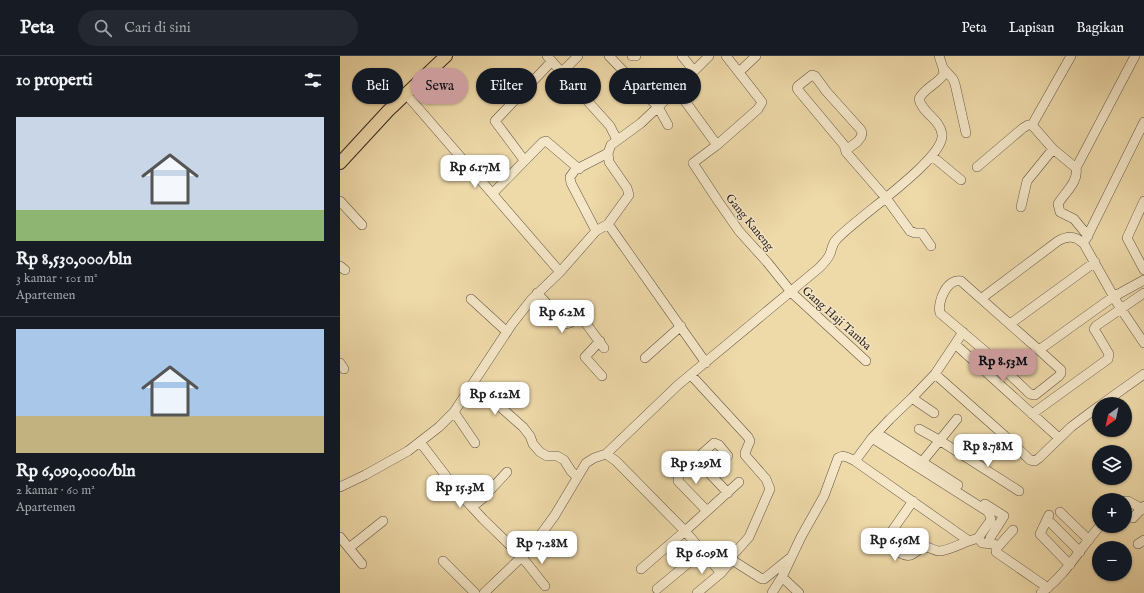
<!DOCTYPE html>
<html lang="id">
<meta charset="utf-8">
<style>
:root{--surface:#171b24;--page:#242831;--text:#f1f3f6;--muted:#9ea1a6;--line:#363941;--accent:#c59692}
body{margin:0;font-family:"IM FELL English",serif;background:var(--page);color:var(--text);height:100vh;display:flex;flex-direction:column;font-size:15px;white-space:nowrap}
*{box-sizing:border-box;margin:0}
p{font-size:13px;color:var(--muted)}
.icon{flex:none;width:22px;height:22px;fill:none;stroke:currentColor;stroke-width:2;stroke-linecap:round;stroke-linejoin:round}
.map{position:relative;flex:1;overflow:hidden}
.side{display:flex;flex-direction:column;background:var(--surface);width:340px}
.side>*{flex:none}
.top-card{position:absolute;left:12px;top:12px;width:380px;height:36px;display:flex;gap:8px}
.needle{width:26px;rotate:213deg}
.buttons{position:absolute;left:752px;top:341px;display:grid;gap:8px}
.buttons a{display:grid;place-items:center;width:40px;height:40px;border-radius:50%;background:var(--surface);box-shadow:0 1px 3px #0004;font-size:20px}
.price{position:absolute;translate:-50% -34px;padding:0 9px;border-radius:8px;background:#fff;color:#222;font-size:13px;line-height:26px;filter:drop-shadow(0 1px 2px #0008)}
.price::after{content:'';position:absolute;left:50%;top:24px;width:12px;height:9px;margin-left:-6px;background:inherit;clip-path:polygon(0 0,100% 0,50% 100%)}
.price.selected{background:var(--accent);color:#111}
ul{padding:0;list-style:none}
li{display:grid;align-content:center;gap:8px;height:212px;padding:0 16px}
li+li{border-top:1px solid var(--line)}
li span{display:grid;place-items:center;height:124px;border-radius:0px;color:#555}
li>.icon{margin-inline-start:auto}
span .icon{width:72px;height:72px;fill:#fffc;stroke-width:1}
li b{font-size:17px}
h2{display:flex;justify-content:space-between;align-items:center;height:48px;padding:0 16px;font-size:17px}
.tag{padding:0 14px;border-radius:18px;background:var(--surface);box-shadow:0 1px 3px #0004;font-size:14px;line-height:36px}
.tag.selected{background:var(--accent);color:#111}
header{display:flex;align-items:center;gap:24px;box-sizing:border-box;height:56px;padding:0 20px;background:var(--surface);border-bottom:1px solid var(--line)}
header strong{font-size:19px}
nav{display:flex;gap:22px;margin-inline-start:auto;font-size:14px}
.search{width:280px;height:36px;background:var(--page);display:flex;align-items:center;gap:10px;box-sizing:border-box;padding:0 14px;border-radius:22px;color:var(--muted);font-size:15px}
main{display:flex;flex:1;min-height:0}
.map>svg:first-child{display:block}
.lines{fill:none;stroke-linecap:round;stroke-linejoin:round}
.minor-casing{stroke:#615343;stroke-width:10}
.major-casing{stroke:#322621;stroke-width:14}
.minor{stroke:#f4e6c7;stroke-width:9}
.major{stroke:#eed9a9;stroke-width:12}
.labels{text-anchor:middle;stroke-width:3;stroke-linejoin:round;paint-order:stroke}
.street-label{font-size:12px;fill:#322621;stroke:#f4e6c7}
</style>
<header>
<strong>Peta</strong>
<div class="search"><svg class="icon" aria-label="search" viewBox="0 0 24 24"><circle cx="10" cy="10" r="6"/><path d="M15 15l6 6"/></svg>Cari di sini</div>
<nav><a>Peta</a><a>Lapisan</a><a>Bagikan</a></nav>
</header>
<main>
<section class="side">
<h2>10 properti<svg class="icon" aria-label="filters" viewBox="0 0 24 24"><path d="M4 7h16M4 17h16"/><circle cx="9" cy="7" r="2"/><circle cx="15" cy="17" r="2"/></svg></h2>
<ul>
<li><span style="background:linear-gradient(#c9d6e8 75%,#8fb573 0)"><svg class="icon" aria-label="home" viewBox="0 0 24 24"><path d="M3 11l9-7 9 7M6 9v11h12V9"/></svg></span><div><b>Rp 8,530,000/bln</b><p>3 kamar · 101 m²</p><p>Apartemen</p></div></li>
<li><span style="background:linear-gradient(#a9c7e8 70%,#c2b280 0)"><svg class="icon" aria-label="home" viewBox="0 0 24 24"><path d="M3 11l9-7 9 7M6 9v11h12V9"/></svg></span><div><b>Rp 6,090,000/bln</b><p>2 kamar · 60 m²</p><p>Apartemen</p></div></li>
</ul>
</section>
<div class="map">
<svg width="804" height="537" viewBox="0 0 804 537">
<rect width="100%" height="100%" fill="#eed9a9"/>
<filter id="stains"><feTurbulence type="fractalNoise" baseFrequency=".005" numOctaves="4"/><feColorMatrix values="0 0 0 0 .2 0 0 0 0 .09 0 0 0 0 .02 0 0 0 .5 -.17"/></filter>
<radialGradient id="worn" r=".72"><stop offset=".6" stop-color="#630" stop-opacity="0"/><stop offset="1" stop-color="#630" stop-opacity=".3"/></radialGradient>
<g class="lines">
<g class="minor-casing">
<path id="minor" d="M 207,0 L 270,70 L 277,84
M 269,0 L 318,51 L 328,69
M 292,0 L 296,0
M 342,0 L 354,15
M 386,0 L 422,46 L 418,53 L 377,89 L 353,107 L 378,145 L 399,175 L 427,206 L 452,237 L 526,305
M 731,0 L 692,69 L 713,93 L 736,112
M 603,12 L 613,23 L 615,28 L 626,77
M 222,16 L 238,0
M 399,16 L 416,0
M 66,38 L 220,216
M 342,41 L 377,89
M 506,94 L 517,86 L 521,81 L 522,77 L 521,74 L 486,35 L 475,20 L 472,19 L 458,30 L 457,32 L 458,34 L 504,89 L 506,96 L 546,142 L 570,175 L 575,177 L 582,177 L 591,190
M 592,100 L 621,124
M 184,104 L 155,65 L 212,5
M 637,111 L 683,72 L 688,69 L 692,69
M 153,137 L 203,86 L 206,85 L 239,113
M 0,145 L 22,169
M 804,145 L 787,182 L 804,214
M 681,151 L 687,125 L 713,93
M 268,168 L 289,139 L 287,132 L 269,106 L 268,97 L 271,89 L 301,67 L 318,51 L 369,0
M 256,175 L 231,127 L 230,121 L 235,114 L 268,97
M 748,180 L 734,163 L 720,156 L 718,148 C 724,137 739,126 736,112 L 795,0
M 746,183 L 804,66
M 0,210 L 5,214
M 197,237 L 226,268 L 230,267 L 240,261 L 242,262 L 264,292
M 642,242 L 718,185 C 728,179 736,180 744,188 L 779,250 L 804,287
M 131,243 L 167,276
M 670,268 L 755,206
M 260,285 L 245,301 L 262,320
M 615,288 L 719,382
M 699,294 L 621,225 C 607,222 597,246 600,257 L 646,296 L 690,338 L 695,339 L 719,320 L 721,317 L 721,314 L 699,294 L 773,241 L 804,224
M 305,302 L 341,270
M 0,307 L 4,313
M 595,318 L 665,380 L 690,404 L 695,405 L 699,402 L 731,371 L 759,350
M 351,319 L 408,381 L 410,385 L 405,397 L 405,399 L 426,423 L 430,433 L 409,481 L 392,500 L 392,504 L 381,517 L 357,537
M 132,328 L 148,340 L 183,371 L 190,380 L 193,388 L 200,396 L 207,400 L 217,400 L 224,404 L 231,415 L 237,421
M 572,342 L 594,357
M 762,348 L 804,318
M 114,356 L 135,387
M 692,358 L 768,303 L 769,298 L 756,276 L 754,273 L 756,270 L 804,237
M 579,373 L 599,384 L 679,435
M 537,377 L 618,429
M 623,385 L 645,401 L 652,397 L 665,380
M 80,386 L 119,437 L 143,463 L 182,501 L 205,530
M 266,398 L 338,329 L 479,212 C 483,208 488,203 490,198 C 492,193 492,188 496,184 C 514,163 606,103 602,78 C 600,63 582,57 579,43 C 584,32 598,28 604,18 L 603,12 L 599,0
M 356,403 L 388,437
M 515,405 L 532,382 L 550,363 L 572,342 L 595,318 L 623,276
M 582,406 L 617,363
M 0,431 L 25,419 L 68,395 L 99,371 L 114,356 L 172,268 L 191,244 L 220,216 L 256,175 L 268,168 L 366,307
M 573,445 L 547,482 C 548,489 563,502 571,499 C 576,497 579,492 584,491 C 589,490 594,495 599,495 C 607,495 620,488 629,485
M 785,445 L 788,445 L 804,454
M 645,448 L 664,460 L 650,482
M 132,451 L 142,443 L 167,416
M 367,455 L 338,425 L 339,418 L 374,387 L 379,389 L 388,400
M 720,456 L 749,484
M 709,459 L 700,478 L 730,509
M 793,462 L 804,450
M 711,467 L 740,496
M 673,474 L 656,493 L 656,496 L 708,532
M 0,481 L 22,508
M 638,482 L 642,487 L 654,488 L 657,490
M 798,488 L 804,484
M 9,492 L 43,465
M 392,504 L 422,523 L 424,523 L 450,502
M 103,505 L 135,537
M 301,513 L 345,475 L 399,426
M 442,521 L 459,537
M 317,533 L 363,495
M 144,537 L 191,492 L 215,459 L 246,407 L 254,402 L 266,398 L 276,405 L 345,475 L 381,517
M 432,537 L 442,521 L 461,481 L 484,440 L 498,402 C 504,398 509,402 515,405 L 629,485 L 638,482 L 651,464 L 649,457 L 647,455 L 532,382
M 701,537 C 726,519 740,492 760,470"/>
</g>
<g class="major-casing">
<path id="major" d="M 0,107 L 48,55 L 106,0"/>
</g>
<use href="#minor" class="minor"/>
<use href="#major" class="major"/>
</g>
<g class="labels">
<g class="street-label">
<text transform="translate(410 166) rotate(51)" y="4">Gang Kaneng</text>
<text transform="translate(497 262) rotate(42)" y="4">Gang Haji Tamba</text>
</g>
</g>
<rect width="100%" height="100%" filter="url(#stains)"/>
<rect width="100%" height="100%" fill="url(#worn)"/>
</svg>
<div class="buttons">
<a><svg class="needle" viewBox="-14 -14 28 28"><path d="M0-13l5 13h-10z" fill="#e53935"/><path d="M0 13l5-13h-10z" fill="#9ea1a6"/></svg></a>
<a><svg class="icon" aria-label="layers" viewBox="0 0 24 24"><path d="M12 4l9 5-9 5-9-5zM3 14l9 5 9-5"/></svg></a>
<a>+</a>
<a>−</a>
</div>
<b class="price" style="left:135px;top:133px">Rp 6.17M</b>
<b class="price" style="left:222px;top:278px">Rp 6.2M</b>
<b class="price selected" style="left:663px;top:327px">Rp 8.53M</b>
<b class="price" style="left:155px;top:360px">Rp 6.12M</b>
<b class="price" style="left:648px;top:412px">Rp 8.78M</b>
<b class="price" style="left:356px;top:429px">Rp 5.29M</b>
<b class="price" style="left:120px;top:453px">Rp 15.3M</b>
<b class="price" style="left:555px;top:506px">Rp 6.56M</b>
<b class="price" style="left:202px;top:509px">Rp 7.28M</b>
<b class="price" style="left:362px;top:519px">Rp 6.09M</b>
<div class="top-card">
<a class="tag">Beli</a>
<a class="tag selected">Sewa</a>
<a class="tag">Filter</a>
<a class="tag">Baru</a>
<a class="tag">Apartemen</a>
</div>
</div>
</main>
